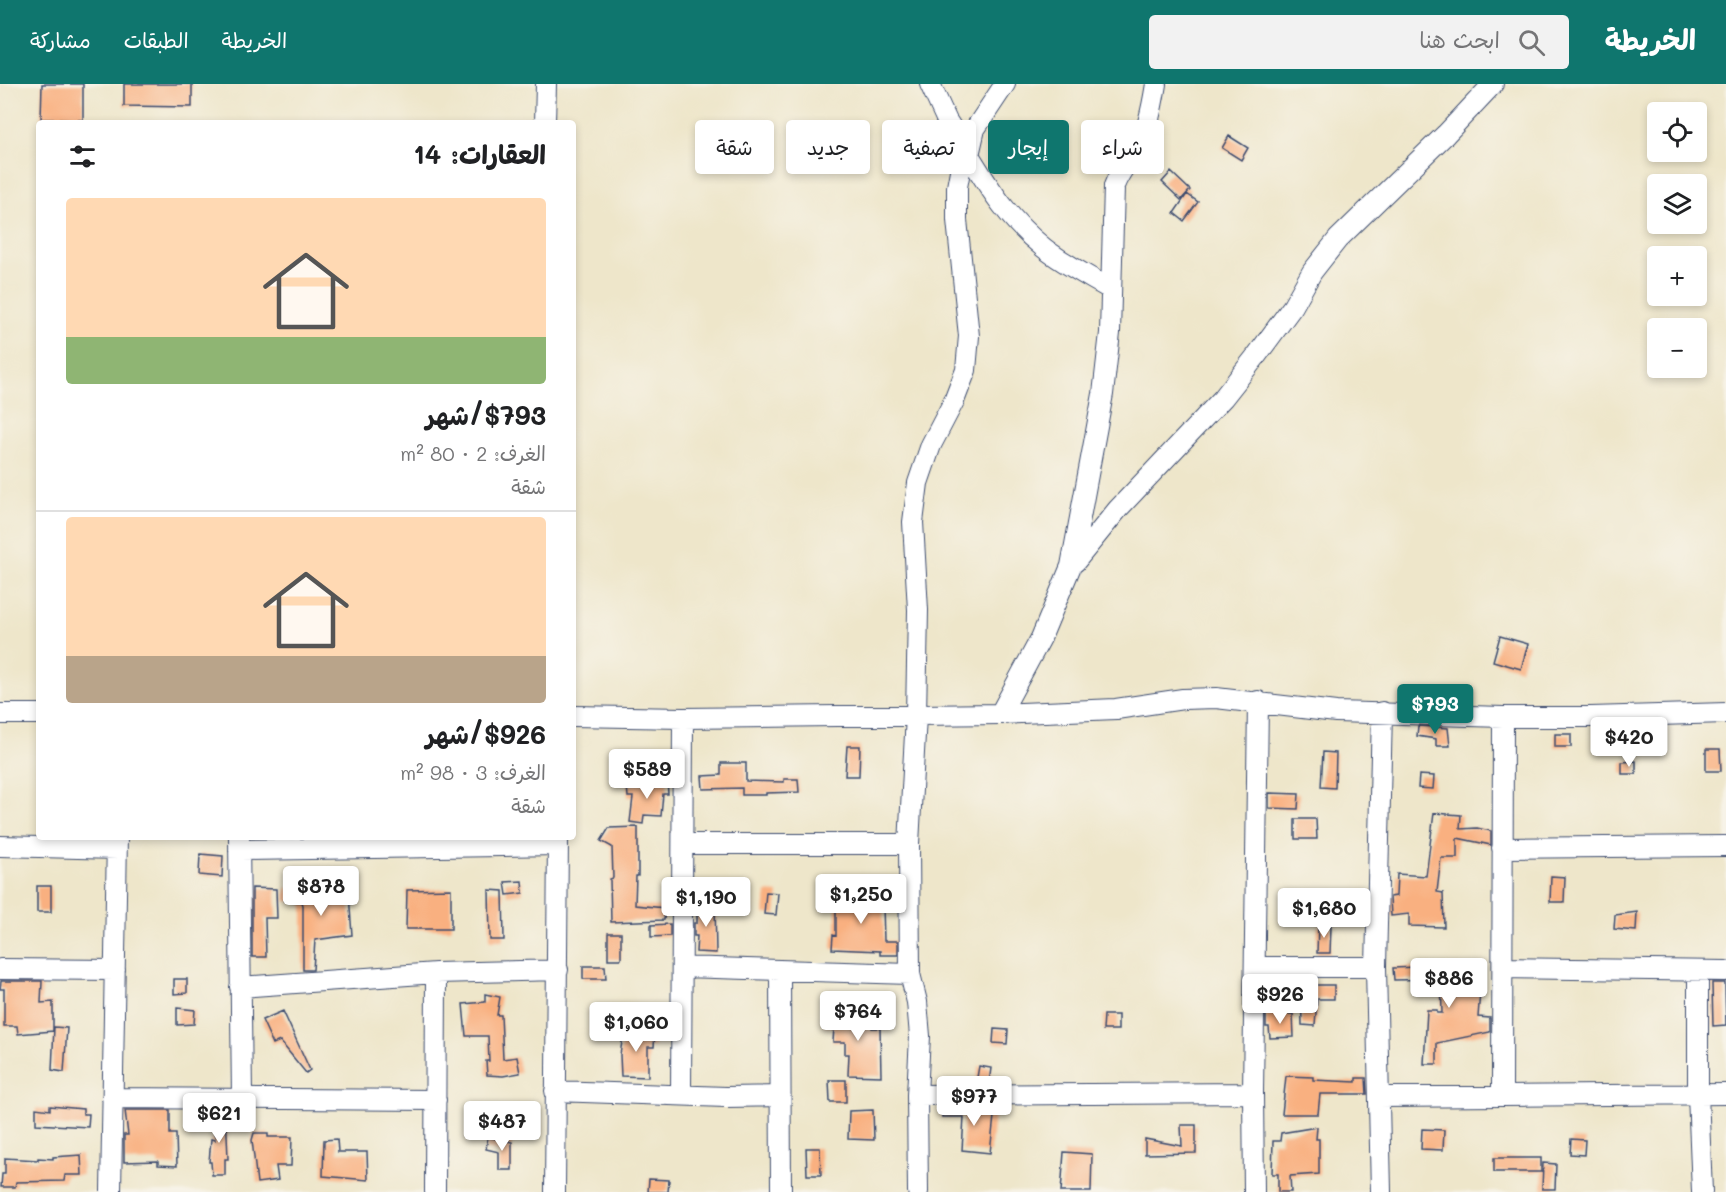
<!DOCTYPE html>
<html lang="ar">
<meta charset="utf-8">
<style>
:root{--surface:#fff;--page:#f2f2f2;--text:#202124;--muted:#757577;--line:#e0e0e0;--accent:#0f766e}
body{margin:0;font-family:Mali,"Playpen Sans Arabic",sans-serif;background:var(--page);color:var(--text);direction:rtl;height:100vh;display:flex;flex-direction:column;font-size:22px;white-space:nowrap}
*{box-sizing:border-box;margin:0}
p{font-size:20px;color:var(--muted)}
.icon{flex:none;width:33px;height:33px;fill:none;stroke:currentColor;stroke-width:2;stroke-linecap:round;stroke-linejoin:round}
.map{position:relative;flex:1;overflow:hidden;direction:ltr}
.side{position:absolute;left:36px;top:36px;width:540px;height:720px;display:flex;flex-direction:column;background:var(--surface);border-radius:6px;box-shadow:0 3px 9px #0003;direction:rtl}
.side>*{flex:none}
.hud{position:absolute;left:594px;top:36px;width:570px;height:54px;direction:rtl;display:flex;gap:12px}
.tools{position:absolute;left:1647px;top:18px;display:grid;gap:12px}
.tools a{display:grid;place-items:center;width:60px;height:60px;border-radius:6px;background:var(--surface);box-shadow:0 3px 9px #0003;font-size:30px}
.price{position:absolute;translate:-50% -51px;padding:0 14px;border-radius:6px;background:#fff;color:#222;font-size:20px;line-height:39px;filter:drop-shadow(0 2px 3px #0008)}
.price::after{content:'';position:absolute;left:50%;top:36px;width:18px;height:14px;margin-left:-9px;background:inherit;clip-path:polygon(0 0,100% 0,50% 100%)}
.price.on{background:var(--accent);color:#fff}
ul{padding:0;list-style:none}
li{display:grid;align-content:center;gap:12px;height:318px;padding:0 30px}
li+li{border-top:2px solid var(--line)}
li span{display:grid;place-items:center;height:186px;border-radius:6px;color:#555}
li>.icon{margin-inline-start:auto}
span .icon{width:108px;height:108px;fill:#fffc;stroke-width:1}
li b{font-size:26px}
h2{display:flex;justify-content:space-between;align-items:center;height:72px;padding:0 30px;font-size:26px}
.tag{padding:0 21px;border-radius:6px;background:var(--surface);box-shadow:0 3px 9px #0003;font-size:21px;line-height:54px}
.tag.on{background:var(--accent);color:#fff}
header{display:flex;align-items:center;gap:36px;box-sizing:border-box;height:84px;padding:0 30px;background:var(--accent);color:#fff}
header strong{font-size:28px}
nav{display:flex;gap:33px;margin-inline-start:auto;font-size:21px}
.search{width:420px;height:54px;background:var(--page);display:flex;align-items:center;gap:15px;box-sizing:border-box;padding:0 21px;border-radius:6px;color:var(--muted);font-size:22px}
.map>svg:first-child{display:block}
.building{fill:#f9b080}
.lines{fill:none;stroke-linecap:round;stroke-linejoin:round}
.street-casing{stroke:#3b4a6e;stroke-width:22}
.street{stroke:#fff;stroke-width:20}
</style>
<header>
<strong>الخريطة</strong>
<div class="search"><svg class="icon" aria-label="search" viewBox="0 0 24 24"><circle cx="10" cy="10" r="6"/><path d="M15 15l6 6"/></svg>ابحث هنا</div>
<nav><a>الخريطة</a><a>الطبقات</a><a>مشاركة</a></nav>
</header>
<div class="map">
<svg width="1726" height="1108" viewBox="0 0 1726 1108">
<rect width="100%" height="100%" fill="#f7f3e8"/>
<filter id="ink" filterUnits="userSpaceOnUse"><feTurbulence type="fractalNoise" baseFrequency=".0167" numOctaves="2"/><feDisplacementMap in="SourceGraphic" scale="12" xChannelSelector="R" yChannelSelector="G"/><feConvolveMatrix kernelMatrix="1 2 1 2 8 2 1 2 1" color-interpolation-filters="sRGB"/></filter>
<filter id="wash" filterUnits="userSpaceOnUse"><feTurbulence type="fractalNoise" baseFrequency=".008" numOctaves="4" result="noise"/><feDisplacementMap in="SourceGraphic" scale="24" xChannelSelector="R" yChannelSelector="G"/><feGaussianBlur stdDeviation="1.35" result="paint"/><feColorMatrix in="noise" values="0 0 0 0 0 0 0 0 0 0 0 0 0 0 0 0 0 1.4 0 .05"/><feComposite in="paint" operator="in"/></filter>
<g filter="url(#wash)">
<rect width="100%" height="100%" fill="#eee6ca"/>
<g id="blocks">
<path class="building" d="M 42,0 L 83,0 L 83,36 L 41,35 Z
M 124,0 L 192,0 L 192,23 L 124,22 Z
M 1229,52 L 1248,64 L 1241,76 L 1222,64 Z
M 1171,88 L 1190,106 L 1181,116 L 1162,98 Z
M 1187,110 L 1198,118 L 1184,137 L 1174,129 Z
M 1500,552 L 1528,560 L 1521,585 L 1493,577 Z
M 1418,642 L 1448,644 L 1450,662 L 1436,662 L 1436,655 L 1417,652 Z
M 1555,650 L 1571,650 L 1571,663 L 1555,663 Z
M 847,662 L 860,662 L 859,692 L 845,692 Z
M 1706,665 L 1720,665 L 1721,687 L 1706,687 Z
M 1323,668 L 1336,669 L 1335,704 L 1321,703 Z
M 1636,677 L 1636,690 L 1622,690 L 1622,678 Z
M 721,679 L 746,679 L 746,697 L 784,698 L 784,695 L 798,695 L 799,708 L 766,709 L 766,711 L 742,711 L 742,704 L 703,705 L 702,692 L 721,691 Z
M 1419,691 L 1434,692 L 1433,705 L 1418,704 Z
M 667,697 L 668,710 L 663,710 L 661,732 L 644,731 L 643,740 L 630,738 L 633,713 L 628,713 L 627,701 Z
M 1269,709 L 1299,710 L 1298,725 L 1269,724 Z
M 1434,729 L 1461,731 L 1460,745 L 1477,744 L 1491,747 L 1491,761 L 1457,754 L 1457,774 L 1441,774 L 1437,808 L 1443,809 L 1444,843 L 1409,842 L 1409,830 L 1391,832 L 1390,813 L 1396,812 L 1397,790 L 1426,792 Z
M 1295,735 L 1316,735 L 1317,755 L 1295,755 Z
M 638,743 L 638,792 L 636,792 L 635,821 L 665,824 L 664,836 L 611,838 L 610,795 L 613,794 L 612,763 L 601,757 L 609,744 Z
M 200,770 L 223,772 L 222,793 L 199,791 Z
M 1551,792 L 1565,793 L 1564,818 L 1550,818 Z
M 522,797 L 523,809 L 507,811 L 505,798 Z
M 298,801 L 326,801 L 328,810 L 349,810 L 352,851 L 315,856 L 313,886 L 303,886 L 303,821 L 302,818 L 285,817 L 286,804 L 298,805 Z
M 37,802 L 51,802 L 51,828 L 37,828 Z
M 848,803 L 862,803 L 863,821 L 883,820 L 884,857 L 898,857 L 898,871 L 880,871 L 880,867 L 832,865 L 833,851 L 836,852 L 836,810 L 848,809 Z
M 252,804 L 276,805 L 277,834 L 265,834 L 266,873 L 252,873 Z
M 451,805 L 451,845 L 406,845 L 407,806 Z
M 489,806 L 503,807 L 504,856 L 490,856 Z
M 766,808 L 778,809 L 776,831 L 764,830 Z
M 1347,813 L 1366,813 L 1365,834 L 1347,834 Z
M 697,818 L 715,818 L 716,869 L 696,868 L 697,852 L 694,852 L 694,839 L 697,839 Z
M 1637,828 L 1636,847 L 1614,845 L 1615,831 Z
M 670,840 L 670,852 L 651,853 L 651,841 Z
M 1318,842 L 1331,842 L 1330,869 L 1317,869 Z
M 608,849 L 621,849 L 621,875 L 608,875 Z
M 583,882 L 605,882 L 606,895 L 583,895 Z
M 1443,882 L 1444,894 L 1481,894 L 1478,933 L 1490,934 L 1490,948 L 1437,959 L 1437,980 L 1424,980 L 1427,926 L 1437,926 L 1437,929 L 1442,929 L 1441,895 L 1394,896 L 1393,884 Z
M 174,895 L 187,895 L 187,909 L 174,910 Z
M 1,897 L 42,897 L 41,919 L 53,918 L 53,947 L 18,950 L 17,942 L 4,942 L 4,905 L 0,905 Z
M 1712,899 L 1725,899 L 1726,941 L 1713,942 Z
M 1301,901 L 1334,901 L 1334,915 L 1317,915 L 1315,942 L 1302,941 Z
M 485,910 L 500,913 L 497,931 L 501,931 L 503,975 L 517,973 L 520,989 L 503,992 L 487,991 L 486,977 L 489,977 L 488,952 L 466,952 L 463,920 L 485,918 Z
M 177,924 L 195,926 L 194,940 L 177,941 Z
M 650,924 L 664,925 L 663,943 L 649,942 Z
M 283,927 L 310,986 L 306,989 L 280,957 L 273,960 L 262,936 Z
M 826,929 L 872,931 L 872,944 L 880,944 L 881,992 L 848,991 L 849,970 L 845,970 L 845,958 L 833,958 L 834,943 L 824,942 Z
M 1266,930 L 1293,930 L 1294,953 L 1270,954 L 1269,943 L 1266,943 Z
M 1104,931 L 1118,931 L 1118,946 L 1103,946 Z
M 54,943 L 67,944 L 64,988 L 52,986 Z
M 624,944 L 655,949 L 654,963 L 648,963 L 648,993 L 621,992 L 620,971 Z
M 994,945 L 1008,946 L 1007,960 L 993,959 Z
M 979,982 L 991,984 L 989,999 L 976,999 Z
M 1286,992 L 1313,993 L 1313,996 L 1356,998 L 1356,994 L 1366,994 L 1367,1010 L 1320,1010 L 1318,1030 L 1282,1030 Z
M 829,996 L 846,996 L 846,1018 L 830,1018 Z
M 50,1022 L 83,1025 L 83,1030 L 89,1030 L 88,1043 L 36,1040 L 36,1024 L 50,1026 Z
M 942,1023 L 995,1023 L 990,1069 L 962,1066 L 964,1033 L 942,1033 Z
M 125,1026 L 170,1026 L 170,1050 L 176,1050 L 177,1082 L 158,1081 L 158,1077 L 124,1078 L 124,1051 L 128,1051 Z
M 873,1026 L 874,1056 L 848,1055 L 849,1027 Z
M 213,1027 L 226,1027 L 228,1075 L 225,1075 L 225,1091 L 212,1091 L 211,1078 L 209,1078 L 211,1055 L 215,1056 Z
M 1181,1041 L 1196,1041 L 1196,1069 L 1145,1070 L 1145,1055 L 1182,1062 Z
M 1317,1043 L 1316,1055 L 1319,1055 L 1319,1090 L 1290,1092 L 1291,1108 L 1278,1108 L 1278,1090 L 1272,1090 L 1273,1057 L 1280,1057 L 1281,1049 Z
M 1422,1045 L 1444,1046 L 1443,1066 L 1421,1065 Z
M 254,1049 L 268,1049 L 268,1053 L 292,1053 L 291,1082 L 276,1082 L 278,1096 L 257,1099 L 252,1056 Z
M 488,1053 L 512,1058 L 512,1086 L 499,1086 L 499,1068 L 486,1065 Z
M 337,1055 L 338,1068 L 367,1068 L 368,1096 L 323,1092 L 324,1056 Z
M 1571,1055 L 1585,1056 L 1584,1071 L 1570,1070 Z
M 806,1064 L 820,1064 L 821,1091 L 807,1091 Z
M 1064,1068 L 1092,1070 L 1091,1108 L 1061,1108 Z
M 81,1071 L 82,1091 L 65,1091 L 64,1097 L 16,1098 L 15,1103 L 1,1103 L 2,1090 L 5,1090 L 5,1074 L 38,1076 L 38,1074 L 53,1075 L 53,1073 Z
M 1494,1074 L 1541,1074 L 1541,1088 L 1494,1088 Z
M 1543,1079 L 1556,1080 L 1555,1105 L 1542,1105 Z
M 649,1095 L 669,1096 L 668,1108 L 648,1108 Z"/>
</g>
</g>
<g filter="url(#ink)">
<use href="#blocks" fill-opacity="0" stroke="#3b4a6e" stroke-width="1.5"/>
<g class="lines">
<g class="street-casing">
<path id="street" d="M 1005,0 L 975,45 L 969,71 C 991,107 1010,137 1044,164 C 1064,180 1088,192 1110,205
M 545,39 L 546,0
M 1075,478 L 1118,425 L 1223,314 L 1257,271 L 1293,222 L 1312,188 L 1338,155 L 1446,50 L 1493,0
M 0,630 L 39,630
M 1000,630 L 1041,554 L 1071,482 L 1103,310 L 1110,249 L 1114,102 C 1119,88 1128,78 1137,65 C 1147,50 1153,19 1156,0
M 573,632 L 683,634 L 1000,630 L 1116,625 L 1183,615 L 1216,614 L 1336,628 L 1503,633 L 1591,633 L 1726,629
M 239,753 L 242,1014
M 683,760 L 909,760
M 0,762 L 117,765
M 1502,764 L 1726,762
M 239,766 L 558,761
M 683,883 L 910,890
M 1255,883 L 1376,883
M 1503,884 L 1726,887
M 0,885 L 115,886
M 780,886 L 781,1108
M 1698,887 L 1698,1010 L 1702,1108
M 240,903 L 436,889 L 558,886
M 555,1007 L 726,1013 L 780,1012
M 681,1011 L 683,634
M 917,1011 L 1253,1009
M 1502,1011 L 1503,633
M 1380,1013 L 1726,1010
M 112,1014 L 436,1016
M 111,1108 L 117,753
M 435,1108 L 436,889
M 555,1108 L 558,753
M 918,1108 L 917,1011 L 920,952 L 917,918 L 910,890 L 909,760 L 916,632 L 918,526 L 913,438 L 918,399 L 931,361 L 954,317 L 966,286 L 969,252 L 957,136 L 957,103 L 960,87 L 969,71 L 947,37 L 930,0
M 1254,1108 L 1253,1009 L 1258,617
M 1381,1108 L 1376,883 L 1382,628"/>
</g>
<use href="#street" class="street"/>
</g>
</g>
</svg>
<div class="tools">
<a><svg class="icon" aria-label="locate" viewBox="0 0 24 24"><circle cx="12" cy="12" r="6"/><path d="M12 2v4M12 18v4M2 12h4M18 12h4"/></svg></a>
<a><svg class="icon" aria-label="layers" viewBox="0 0 24 24"><path d="M12 4l9 5-9 5-9-5zM3 14l9 5 9-5"/></svg></a>
<a>+</a>
<a>−</a>
</div>
<b class="price on" style="left:1435px;top:651px">$793</b>
<b class="price" style="left:1629px;top:684px">$420</b>
<b class="price" style="left:647px;top:716px">$589</b>
<b class="price" style="left:321px;top:833px">$878</b>
<b class="price" style="left:861px;top:841px">$1,250</b>
<b class="price" style="left:706px;top:844px">$1,190</b>
<b class="price" style="left:1324px;top:855px">$1,680</b>
<b class="price" style="left:1449px;top:925px">$886</b>
<b class="price" style="left:1280px;top:941px">$926</b>
<b class="price" style="left:858px;top:958px">$764</b>
<b class="price" style="left:636px;top:969px">$1,060</b>
<b class="price" style="left:974px;top:1043px">$977</b>
<b class="price" style="left:219px;top:1060px">$621</b>
<b class="price" style="left:502px;top:1068px">$487</b>
<div class="hud">
<a class="tag">شراء</a>
<a class="tag on">إيجار</a>
<a class="tag">تصفية</a>
<a class="tag">جديد</a>
<a class="tag">شقة</a>
</div>
<section class="side">
<h2>العقارات: 14<svg class="icon" aria-label="filters" viewBox="0 0 24 24"><path d="M4 7h16M4 17h16"/><circle cx="9" cy="7" r="2"/><circle cx="15" cy="17" r="2"/></svg></h2>
<ul>
<li><span style="background:linear-gradient(#ffd9b3 75%,#8fb573 0)"><svg class="icon" aria-label="home" viewBox="0 0 24 24"><path d="M3 11l9-7 9 7M6 9v11h12V9"/></svg></span><div><b>$793/شهر</b><p>الغرف: 2 · 80 m²</p><p>شقة</p></div></li>
<li><span style="background:linear-gradient(#ffd9b3 75%,#b9a48a 0)"><svg class="icon" aria-label="home" viewBox="0 0 24 24"><path d="M3 11l9-7 9 7M6 9v11h12V9"/></svg></span><div><b>$926/شهر</b><p>الغرف: 3 · 98 m²</p><p>شقة</p></div></li>
</ul>
</section>
</div>
